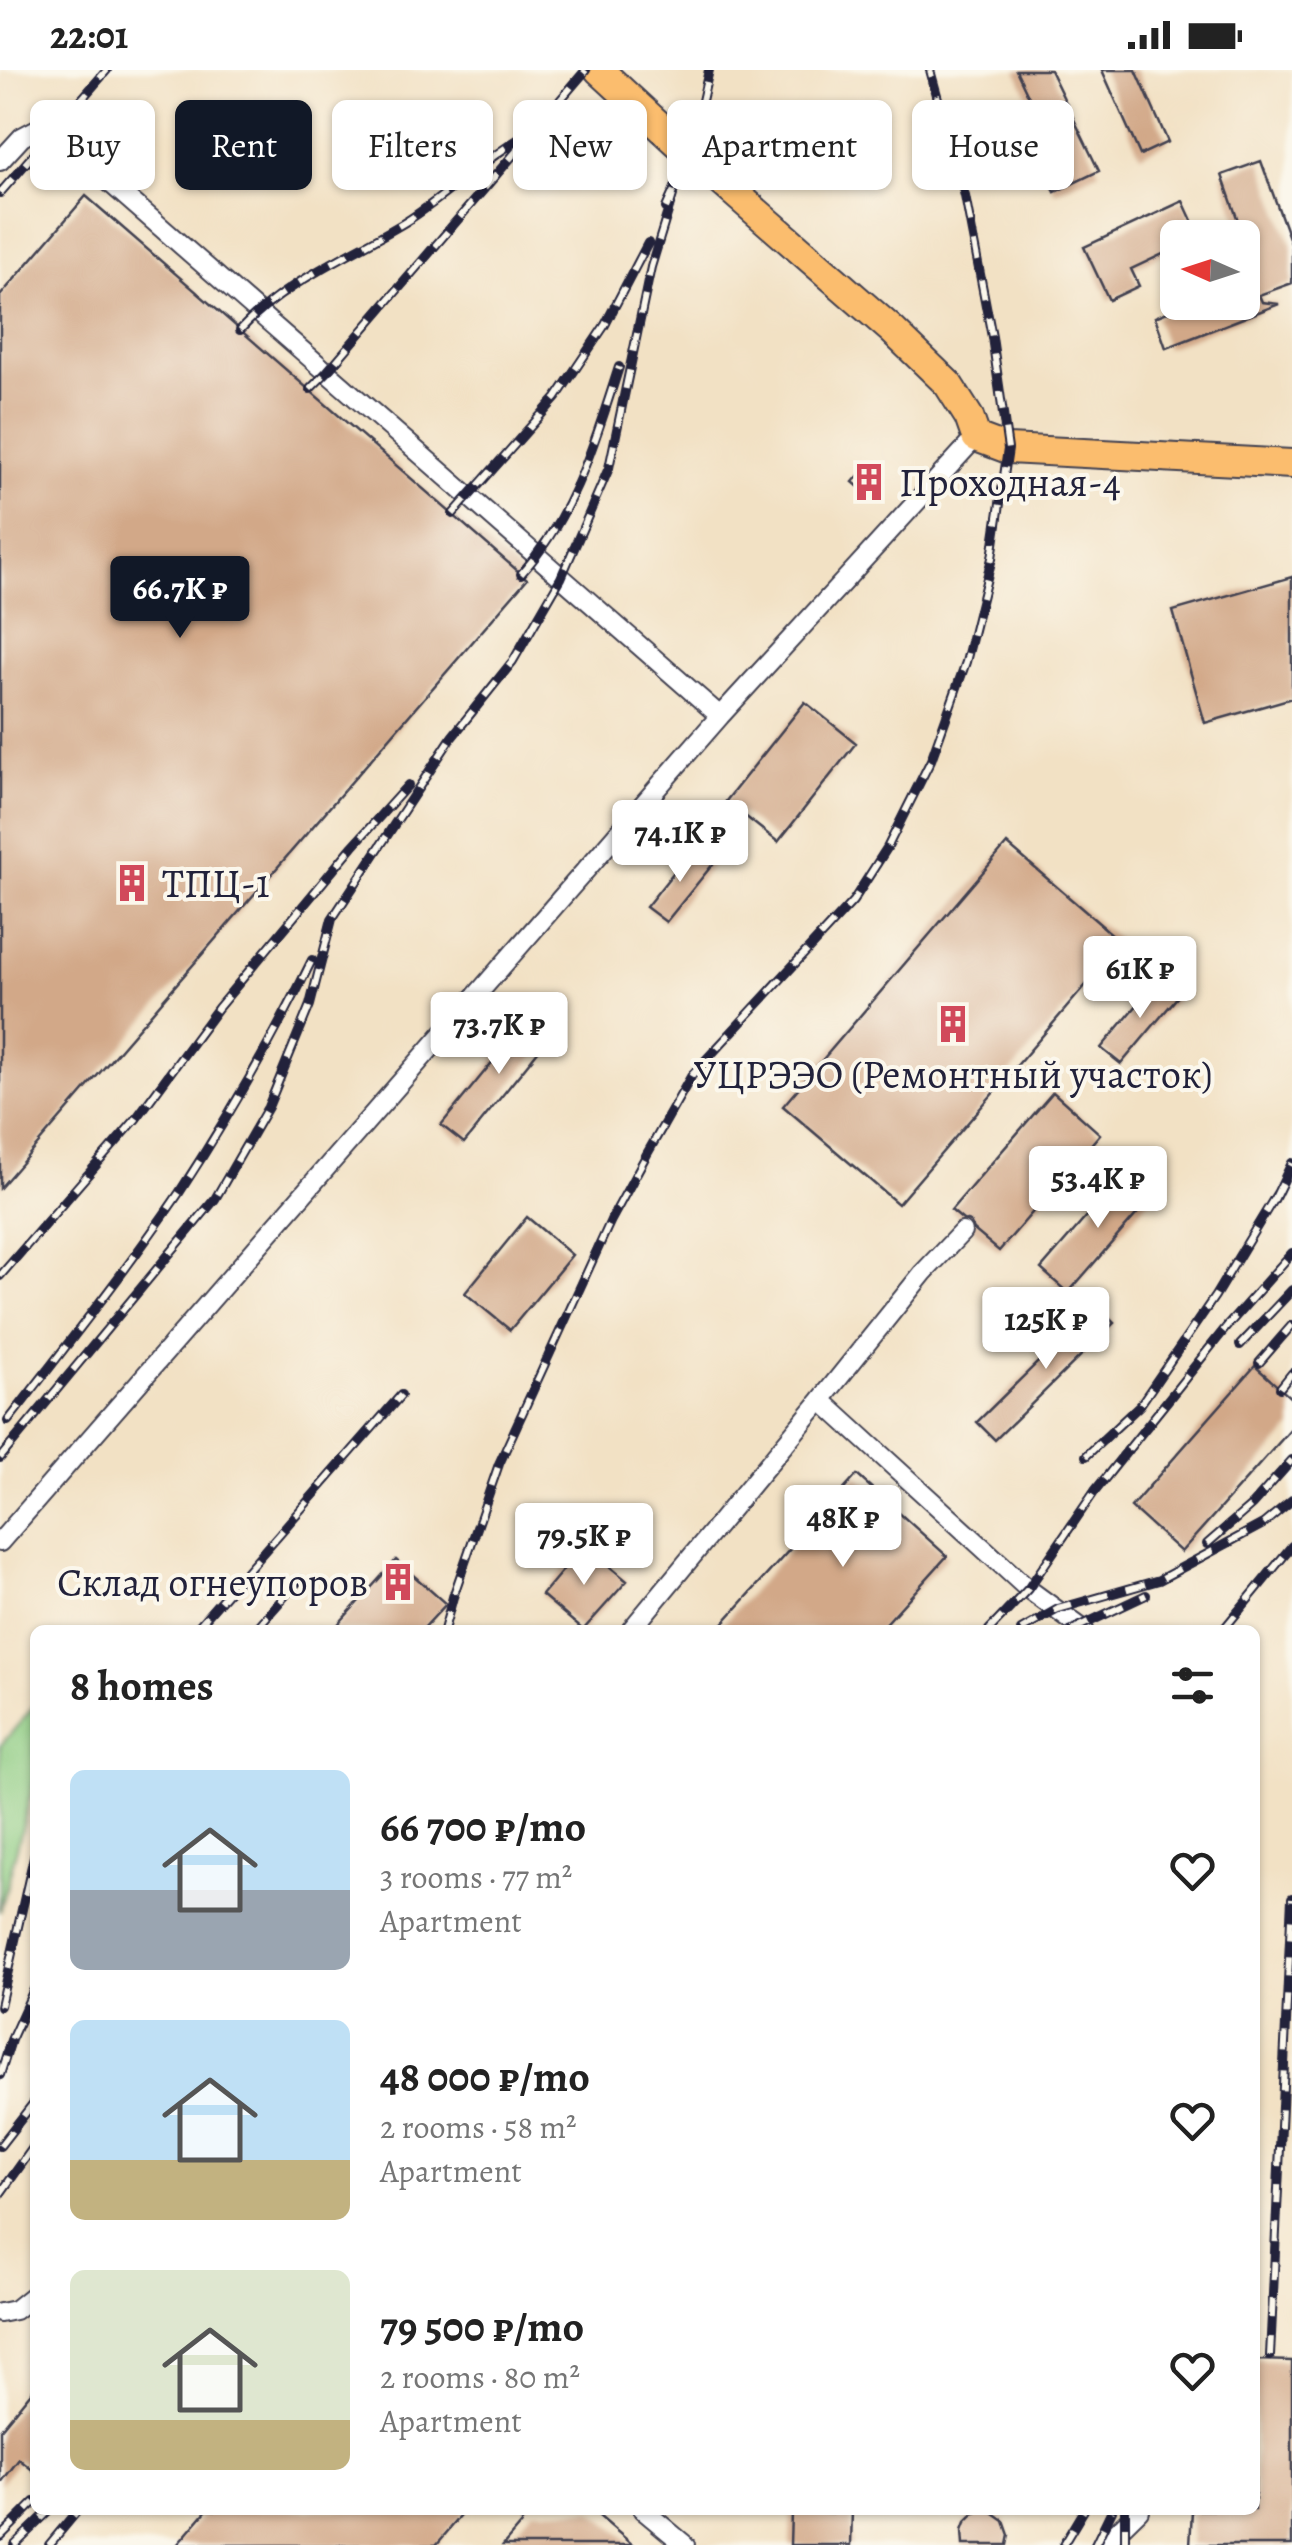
<!DOCTYPE html>
<meta charset="utf-8">
<style>
:root{--surface:#fff;--page:#f6f6f6;--text:#222;--muted:#767676;--accent:#111827}
body{margin:0;font-family:Alegreya,serif;background:var(--page);color:var(--text);height:100vh;display:flex;flex-direction:column;font-size:38px;white-space:nowrap}
*{box-sizing:border-box;margin:0}
p{font-size:32px;color:var(--muted)}
.icon{flex:none;width:55px;height:55px;fill:none;stroke:currentColor;stroke-width:2;stroke-linecap:round;stroke-linejoin:round}
.map{position:relative;flex:1;overflow:hidden}
.details{position:absolute;left:30px;top:1555px;width:1230px;height:890px;display:flex;flex-direction:column;background:var(--surface);border-radius:15px;box-shadow:0 2px 8px #0004}
.details>*{flex:none}
.banner{position:absolute;left:30px;top:30px;width:1232px;height:90px;display:flex;gap:20px}
.needle{width:65px;rotate:273deg}
.buttons{position:absolute;left:1160px;top:150px;display:grid;gap:20px}
.buttons a{display:grid;place-items:center;width:100px;height:100px;border-radius:15px;background:var(--surface);box-shadow:0 2px 8px #0004;font-size:50px}
.price{position:absolute;translate:-50% -85px;padding:0 22px;border-radius:10px;background:#fff;color:#222;font-size:32px;line-height:65px;filter:drop-shadow(0 2px 5px #0008)}
.price::after{content:'';position:absolute;left:50%;top:60px;width:30px;height:22px;margin-left:-15px;background:inherit;clip-path:polygon(0 0,100% 0,50% 100%)}
.price.active{background:var(--accent);color:#fff}
ul{padding:0;list-style:none}
li{display:flex;align-items:center;gap:30px;height:250px;padding:0 40px}
li span{display:grid;place-items:center;flex:none;width:280px;height:200px;border-radius:15px;color:#555}
li>.icon{margin-inline-start:auto}
span .icon{width:120px;height:120px;fill:#fffc;stroke-width:1}
li b{font-size:42px}
h2{display:flex;justify-content:space-between;align-items:center;height:120px;padding:0 40px;font-size:42px}
.pill{padding:0 35px;border-radius:15px;background:var(--surface);box-shadow:0 2px 8px #0004;font-size:35px;line-height:90px}
.pill.active{background:var(--accent);color:#fff}
.status{display:flex;justify-content:space-between;align-items:center;height:70px;padding:0 50px;background:var(--surface);direction:ltr}
.status svg{height:28px;fill:currentColor}
.map>svg:first-child{display:block}
.green{fill:#8ecc83;stroke:#58775f;stroke-width:2.5}
.building{fill:#d2a888}
.lines{fill:none;stroke-linecap:round;stroke-linejoin:round}
.street-casing{stroke:#413f50;stroke-width:22}
.primary-casing{stroke:#413f50;stroke-width:32}
.street{stroke:#fff;stroke-width:18}
.primary{stroke:#fbbd6e;stroke-width:28}
.rail-casing{stroke:#22223b;stroke-width:10}
.rail{stroke:#fbf7ec;stroke-width:6;stroke-dasharray:19;stroke-linecap:butt}
.labels{text-anchor:middle;stroke-width:8;stroke-linejoin:round;paint-order:stroke}
.poi-label{font-size:40px;fill:#22223b;stroke:#fbf7ec;text-anchor:start}
</style>
<div class="status"><b>22:01</b><svg viewBox="0 0 49 12"><path d="M0 12V9h3v3zM5 12V6h3v6zM10 12V3h3v9zM15 12V0h3v12zM26 1h20v11H26zM47 4h2v5h-2z"/></svg></div>
<div class="map">
<svg width="1292" height="2475" viewBox="0 0 1292 2475">
<rect width="100%" height="100%" fill="#fbf7ec"/>
<filter id="ink" filterUnits="userSpaceOnUse"><feTurbulence type="fractalNoise" baseFrequency=".01" numOctaves="2"/><feDisplacementMap in="SourceGraphic" scale="20" xChannelSelector="R" yChannelSelector="G"/><feConvolveMatrix kernelMatrix="1 2 1 2 8 2 1 2 1" color-interpolation-filters="sRGB"/></filter>
<filter id="wash" filterUnits="userSpaceOnUse"><feTurbulence type="fractalNoise" baseFrequency=".0048" numOctaves="4" result="noise"/><feDisplacementMap in="SourceGraphic" scale="40" xChannelSelector="R" yChannelSelector="G"/><feGaussianBlur stdDeviation="2.25" result="paint"/><feColorMatrix in="noise" values="0 0 0 0 0 0 0 0 0 0 0 0 0 0 0 0 0 1.4 0 .05"/><feComposite in="paint" operator="in"/></filter>
<g filter="url(#wash)">
<rect width="100%" height="100%" fill="#f2e1c4"/>
<path class="green" d="M 35,1635 L 35,1709 L 0,1842 L 0,1676 Z"/>
<g id="blocks">
<path class="building" d="M 1016,0 L 1050,0 L 1099,101 L 1055,122 L 1018,48 L 1035,40 Z
M 1102,0 L 1136,0 L 1168,72 L 1140,85 Z
M 1261,91 L 1292,176 L 1292,213 L 1259,225 L 1262,232 L 1279,234 L 1166,278 L 1155,247 L 1192,232 L 1242,232 L 1242,162 L 1222,105 Z
M 86,126 L 527,509 L 0,1118 L 0,226 Z
M 1183,131 L 1200,168 L 1178,168 L 1178,177 L 1131,199 L 1139,216 L 1109,230 L 1084,177 Z
M 866,397 L 885,412 L 872,428 L 853,412 Z
M 1292,507 L 1292,628 L 1205,653 L 1173,541 Z
M 805,632 L 856,673 L 778,772 L 726,731 Z
M 1007,774 L 1122,873 L 898,1134 L 783,1036 Z
M 693,778 L 713,794 L 666,852 L 646,837 Z
M 1160,908 L 1179,925 L 1121,994 L 1101,978 Z
M 534,941 L 556,959 L 464,1073 L 441,1055 Z
M 1053,1022 L 1100,1064 L 999,1181 L 974,1160 L 970,1152 L 963,1150 L 951,1140 Z
M 1128,1099 L 1155,1123 L 1068,1223 L 1041,1199 Z
M 527,1147 L 572,1185 L 510,1260 L 465,1223 Z
M 1096,1235 L 1114,1253 L 995,1370 L 977,1352 Z
M 1255,1296 L 1292,1329 L 1292,1358 L 1181,1482 L 1131,1437 Z
M 857,1405 L 947,1486 L 880,1560 L 717,1560 Z
M 584,1475 L 627,1511 L 583,1560 L 542,1525 Z
M 396,1490 L 446,1534 L 422,1560 L 333,1560 Z
M 1255,2290 L 1292,2291 L 1292,2475 L 1190,2475 L 1192,2440 L 1255,2440 Z
M 35,2317 L 35,2402 L 19,2389 L 0,2414 L 0,2360 Z
M 207,2440 L 466,2440 L 436,2475 L 177,2475 Z
M 533,2440 L 592,2440 L 633,2475 L 503,2475 Z
M 832,2440 L 852,2440 L 851,2475 L 790,2475 L 791,2442 L 832,2443 Z
M 980,2442 L 991,2442 L 1004,2451 L 1009,2465 L 1007,2475 L 963,2475 L 962,2461 L 965,2453 L 973,2445 Z"/>
</g>
</g>
<g filter="url(#ink)">
<use href="#blocks" fill-opacity="0" stroke="#413f50" stroke-width="2.5"/>
<g class="lines">
<g class="street-casing">
<path id="street" d="M 0,91 L 22,67 L 39,58 L 52,62 L 720,646
M 962,1162 L 923,1203 L 821,1330 L 1028,1519 L 1084,1560
M 0,1472 L 720,646 L 976,367
M 631,1560 L 821,1330
M 0,2243 L 15,2240 L 35,2224
M 643,2440 L 685,2475
M 1103,2475 L 1139,2440"/>
</g>
<g class="primary-casing">
<path id="primary" d="M 599,0 L 690,84 L 892,260 L 948,314 L 969,347 L 976,367 L 1008,379 L 1292,394"/>
</g>
<use href="#street" class="street"/>
<use href="#primary" class="primary"/>
<g class="rail-casing">
<path id="rail" d="M 0,123 L 107,0
M 666,138 L 690,84 L 709,0
M 240,260 C 287,210 350,186 407,151 C 446,126 480,93 519,69
M 310,319 L 327,302 L 586,0
M 453,444 L 556,328 L 605,255 L 648,173
M 521,504 C 574,445 595,371 619,297
M 1274,1130 L 1292,1093
M 0,1206 L 136,1049 L 218,938 L 353,776 L 408,715
M 1240,1275 L 1292,1220
M 1259,1293 L 1292,1255
M 1280,1318 L 1292,1303
M 8,1351 C 66,1276 126,1201 179,1123 C 228,1048 273,970 312,890
M 1086,1386 L 1140,1335 L 1215,1226 L 1279,1120
M 0,1388 L 215,1129 L 268,1037 L 310,935 L 332,849 L 452,667 L 513,591 L 561,508 L 609,398 L 651,197 L 673,125
M 1207,1474 L 1252,1435 L 1292,1390
M 195,1560 L 401,1325
M 255,1560 L 300,1509
M 444,1560 L 453,1527 L 499,1394 L 611,1150 L 647,1084 L 692,1005 L 853,831 L 887,778 L 931,690 L 966,592 L 992,488 L 1008,379 L 992,267 L 965,126 L 930,0
M 989,1560 L 1028,1519 L 1095,1421 L 1228,1255 L 1292,1183
M 1021,1560 L 1058,1539 L 1159,1510 L 1263,1454 L 1292,1430
M 1072,1560 L 1146,1525
M 1223,1560 L 1292,1476
M 0,1936 L 35,1782
M 0,2005 L 11,1970 L 35,1917
M 0,2076 L 35,2031
M 0,2124 L 35,2075
M 1270,2286 L 1292,1828
M 0,2467 L 35,2432
M 14,2475 L 50,2440
M 49,2475 L 78,2440
M 1063,2475 L 1084,2440
M 1095,2475 L 1112,2440
M 1125,2475 L 1125,2440"/>
</g>
<use href="#rail" class="rail"/>
</g>
</g>
<defs>
<g id="building-bare" transform="scale(3)"><path d="M-4-6H4V6H1V3H-1V6H-4ZM-2.5-4.3h1.7v1.8h-1.7ZM.8-4.3h1.7v1.8H.8ZM-2.5-1h1.7V.8h-1.7ZM.8-1h1.7V.8H.8Z" fill="#d1495b" stroke="#fbf7ec" stroke-width="2.5" paint-order="stroke"/></g>
</defs>
<g fill-rule="evenodd">
<use href="#building-bare" x="869" y="412"/>
<use href="#building-bare" x="132" y="813"/>
<use href="#building-bare" x="953" y="954"/>
<use href="#building-bare" x="398" y="1512"/>
</g>
<g class="labels">
<g class="poi-label">
<text x="899" y="426">Проходная-4</text>
<text x="162" y="827">ТПЦ-1</text>
<text x="953" y="1018" text-anchor="middle">УЦРЭЭО (Ремонтный участок)</text>
<text x="368" y="1526" text-anchor="end">Склад огнеупоров</text>
</g>
</g>
</svg>
<div class="buttons">
<a><svg class="needle" viewBox="-14 -14 28 28"><path d="M0-13l5 13h-10z" fill="#e53935"/><path d="M0 13l5-13h-10z" fill="#767676"/></svg></a>
</div>
<b class="price active" style="left:180px;top:571px">66.7K ₽</b>
<b class="price" style="left:680px;top:815px">74.1K ₽</b>
<b class="price" style="left:1140px;top:951px">61K ₽</b>
<b class="price" style="left:499px;top:1007px">73.7K ₽</b>
<b class="price" style="left:1098px;top:1161px">53.4K ₽</b>
<b class="price" style="left:1046px;top:1302px">125K ₽</b>
<b class="price" style="left:843px;top:1500px">48K ₽</b>
<b class="price" style="left:584px;top:1518px">79.5K ₽</b>
<div class="banner">
<a class="pill">Buy</a>
<a class="pill active">Rent</a>
<a class="pill">Filters</a>
<a class="pill">New</a>
<a class="pill">Apartment</a>
<a class="pill">House</a>
</div>
<section class="details">
<h2>8 homes<svg class="icon" aria-label="filters" viewBox="0 0 24 24"><path d="M4 7h16M4 17h16"/><circle cx="9" cy="7" r="2"/><circle cx="15" cy="17" r="2"/></svg></h2>
<ul>
<li><span style="background:linear-gradient(#bfe0f5 60%,#9aa5b1 0)"><svg class="icon" aria-label="home" viewBox="0 0 24 24"><path d="M3 11l9-7 9 7M6 9v11h12V9"/></svg></span><div><b>66 700 ₽/mo</b><p>3 rooms · 77 m²</p><p>Apartment</p></div><svg class="icon" aria-label="heart" viewBox="0 0 24 24"><path d="M12 20l-8-8c-3-5 5-10 8-4 3-6 11-1 8 4z"/></svg></li>
<li><span style="background:linear-gradient(#bfe0f5 70%,#c2b280 0)"><svg class="icon" aria-label="home" viewBox="0 0 24 24"><path d="M3 11l9-7 9 7M6 9v11h12V9"/></svg></span><div><b>48 000 ₽/mo</b><p>2 rooms · 58 m²</p><p>Apartment</p></div><svg class="icon" aria-label="heart" viewBox="0 0 24 24"><path d="M12 20l-8-8c-3-5 5-10 8-4 3-6 11-1 8 4z"/></svg></li>
<li><span style="background:linear-gradient(#dfe7d0 75%,#c2b280 0)"><svg class="icon" aria-label="home" viewBox="0 0 24 24"><path d="M3 11l9-7 9 7M6 9v11h12V9"/></svg></span><div><b>79 500 ₽/mo</b><p>2 rooms · 80 m²</p><p>Apartment</p></div><svg class="icon" aria-label="heart" viewBox="0 0 24 24"><path d="M12 20l-8-8c-3-5 5-10 8-4 3-6 11-1 8 4z"/></svg></li>
</ul>
</section>
</div>
